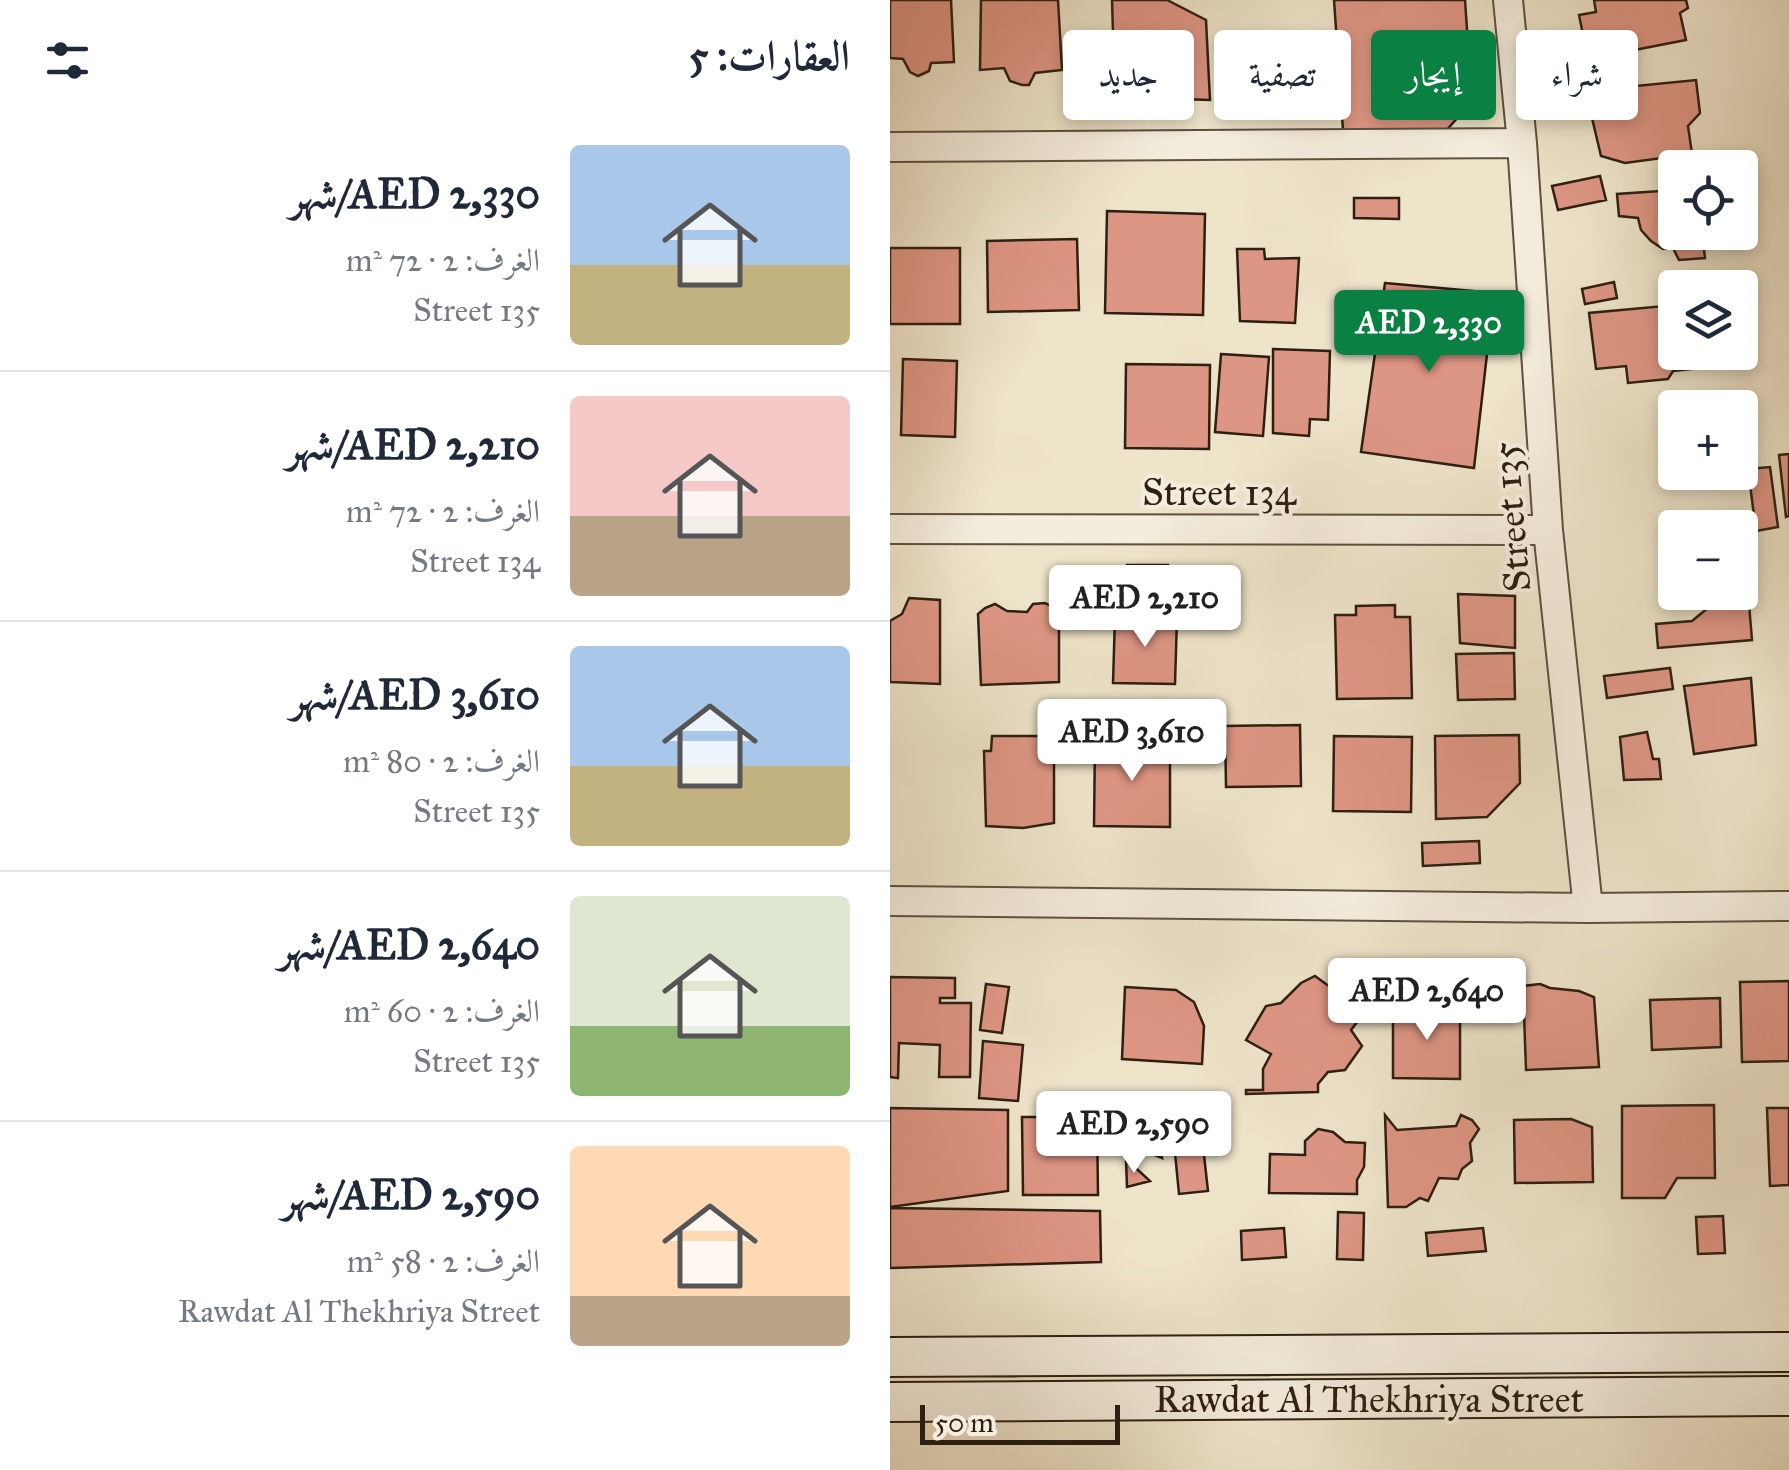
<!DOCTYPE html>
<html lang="ar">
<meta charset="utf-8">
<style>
:root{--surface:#fff;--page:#f2f2f3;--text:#1f2937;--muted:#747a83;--line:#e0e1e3;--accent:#0b8043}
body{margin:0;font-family:"IM FELL Great Primer",Amiri,serif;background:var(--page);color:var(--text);direction:rtl;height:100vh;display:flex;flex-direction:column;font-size:38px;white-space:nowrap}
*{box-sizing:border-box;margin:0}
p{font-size:32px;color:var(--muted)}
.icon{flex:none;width:55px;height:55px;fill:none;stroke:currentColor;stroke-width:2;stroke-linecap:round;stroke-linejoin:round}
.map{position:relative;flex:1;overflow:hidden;direction:ltr}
.sheet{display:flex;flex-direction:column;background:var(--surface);width:890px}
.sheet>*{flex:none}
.hud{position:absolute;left:30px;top:30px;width:718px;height:90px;direction:rtl;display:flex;gap:20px}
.fabs{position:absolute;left:768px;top:150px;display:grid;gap:20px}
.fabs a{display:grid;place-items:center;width:100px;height:100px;border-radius:10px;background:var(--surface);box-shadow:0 5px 15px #0003;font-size:50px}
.scale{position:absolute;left:30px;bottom:25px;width:200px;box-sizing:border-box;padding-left:10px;border:5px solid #2d1f11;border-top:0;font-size:28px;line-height:35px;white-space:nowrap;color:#2d1f11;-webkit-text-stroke:8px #f4eddd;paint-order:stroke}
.price{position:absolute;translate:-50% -85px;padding:0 22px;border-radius:10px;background:#fff;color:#222;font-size:32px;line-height:65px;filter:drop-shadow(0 2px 5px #0008)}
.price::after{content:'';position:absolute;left:50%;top:60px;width:30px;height:22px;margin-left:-15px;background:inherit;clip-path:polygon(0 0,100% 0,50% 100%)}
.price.selected{background:var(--accent);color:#fff}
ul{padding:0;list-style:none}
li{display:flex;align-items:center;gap:30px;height:250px;padding:0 40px}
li+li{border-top:2px solid var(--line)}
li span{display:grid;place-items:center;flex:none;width:280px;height:200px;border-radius:10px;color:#555}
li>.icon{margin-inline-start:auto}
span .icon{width:120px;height:120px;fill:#fffc;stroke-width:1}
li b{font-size:42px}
h2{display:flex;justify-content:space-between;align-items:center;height:120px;padding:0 40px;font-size:42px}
.pill{padding:0 35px;border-radius:10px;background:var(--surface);box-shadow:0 5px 15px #0003;font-size:35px;line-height:90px}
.pill.selected{background:var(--accent);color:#fff}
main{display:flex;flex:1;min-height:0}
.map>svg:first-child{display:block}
.building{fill:#de9684;stroke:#2d1f11;stroke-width:2.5}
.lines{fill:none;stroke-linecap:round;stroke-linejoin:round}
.street-casing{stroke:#5d503f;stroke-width:32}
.secondary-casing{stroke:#2d1f11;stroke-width:42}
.street{stroke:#f4eddd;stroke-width:28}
.secondary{stroke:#f4eddd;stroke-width:38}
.labels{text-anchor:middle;stroke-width:8;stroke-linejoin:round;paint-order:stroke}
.street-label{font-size:38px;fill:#2d1f11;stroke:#f4eddd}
</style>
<main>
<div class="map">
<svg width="899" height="1470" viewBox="0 0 899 1470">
<rect width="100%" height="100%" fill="#eee4ca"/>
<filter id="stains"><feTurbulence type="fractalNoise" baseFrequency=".002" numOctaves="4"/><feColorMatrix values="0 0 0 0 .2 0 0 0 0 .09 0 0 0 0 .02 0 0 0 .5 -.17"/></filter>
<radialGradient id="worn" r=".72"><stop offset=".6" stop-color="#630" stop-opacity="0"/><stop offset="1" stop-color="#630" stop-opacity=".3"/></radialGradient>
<path class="building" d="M 0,0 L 61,0 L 64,62 L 41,63 L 39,71 L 28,76 L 20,72 L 13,59 L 0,58 Z
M 91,0 L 168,0 L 172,70 L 145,73 L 139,85 L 132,85 L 120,81 L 114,68 L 90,70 Z
M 222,0 L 277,0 L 316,20 L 320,100 L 225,97 Z
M 444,0 L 575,0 L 582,101 L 555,132 L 453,130 Z
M 704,0 L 796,0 L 798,8 L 790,13 L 796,40 L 698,59 L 689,15 L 706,12 Z
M 806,80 L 810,113 L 798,126 L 802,154 L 735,163 L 711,156 L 702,118 L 716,89 Z
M 710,176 L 716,200 L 668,210 L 662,186 Z
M 785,190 L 785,232 L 812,232 L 815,258 L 789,260 L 783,248 L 773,249 L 761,241 L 751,230 L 748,218 L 729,216 L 727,194 Z
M 464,198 L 509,198 L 509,219 L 464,218 Z
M 217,211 L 315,214 L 313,315 L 215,313 Z
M 187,239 L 189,310 L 98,312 L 97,241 Z
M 0,248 L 70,248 L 70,324 L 0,324 Z
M 347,249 L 374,249 L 375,259 L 409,258 L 405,323 L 350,321 Z
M 724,282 L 727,298 L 695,304 L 692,289 Z
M 495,283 L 604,293 L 584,468 L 471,452 Z
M 785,305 L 785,352 L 819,352 L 821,367 L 783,371 L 778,379 L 738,383 L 736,366 L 706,369 L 699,313 Z
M 383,349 L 440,351 L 438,420 L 420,419 L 419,436 L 383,433 Z
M 331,354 L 379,357 L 373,436 L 325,432 Z
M 13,359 L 67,361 L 65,437 L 11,435 Z
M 236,364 L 320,365 L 319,449 L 235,448 Z
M 899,454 L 899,516 L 896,517 L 889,455 Z
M 880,467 L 888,527 L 866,531 L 858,469 Z
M 237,565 L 278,565 L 278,593 L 237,593 Z
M 568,594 L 625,596 L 625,648 L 570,643 Z
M 19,598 L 50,600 L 50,684 L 0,682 L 0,621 L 12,614 Z
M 155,603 L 163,607 L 169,622 L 169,682 L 91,685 L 88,614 L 95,608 L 105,604 L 117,611 L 137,612 L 143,604 Z
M 859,604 L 862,640 L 768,648 L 766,624 L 802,621 L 819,607 Z
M 505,605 L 505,617 L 520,617 L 522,698 L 447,699 L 445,615 L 466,615 L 466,606 Z
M 225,616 L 287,618 L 285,684 L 223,683 Z
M 624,653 L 625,699 L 568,700 L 566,654 Z
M 780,668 L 783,689 L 717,698 L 714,676 Z
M 861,678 L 866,745 L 804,754 L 794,686 Z
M 410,725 L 411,786 L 336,787 L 335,726 Z
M 757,732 L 763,759 L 769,759 L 771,779 L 734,780 L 730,737 Z
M 629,735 L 630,783 L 597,817 L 546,819 L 545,736 Z
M 102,736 L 164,736 L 164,823 L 133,828 L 96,826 L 94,751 L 101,751 Z
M 444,736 L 522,737 L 521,812 L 443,811 Z
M 205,741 L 280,742 L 280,827 L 204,826 Z
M 589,841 L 590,863 L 533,866 L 532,843 Z
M 425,976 L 465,1005 L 471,1017 L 461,1030 L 472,1046 L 455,1070 L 438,1072 L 428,1084 L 428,1092 L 356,1094 L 356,1090 L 373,1090 L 373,1069 L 381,1054 L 356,1040 L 376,1006 L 391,1003 L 411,983 Z
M 0,977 L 65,978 L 65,998 L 50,998 L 50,1003 L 81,1003 L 80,1077 L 49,1077 L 50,1045 L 9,1043 L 8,1078 L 0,1077 Z
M 899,981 L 899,1061 L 852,1062 L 850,982 Z
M 96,984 L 119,987 L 112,1033 L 90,1030 Z
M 650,984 L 660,988 L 689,991 L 704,997 L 709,1067 L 636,1070 L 633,986 Z
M 235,987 L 286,990 L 304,1002 L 314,1026 L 312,1064 L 232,1059 Z
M 830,998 L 831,1047 L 762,1050 L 760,1000 Z
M 541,999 L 552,1010 L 570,1010 L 570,1079 L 503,1078 L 503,1011 L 523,1011 L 526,1003 Z
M 93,1041 L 133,1045 L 128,1101 L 89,1098 Z
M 824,1105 L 825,1178 L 787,1178 L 775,1198 L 732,1198 L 732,1106 Z
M 0,1108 L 118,1110 L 118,1191 L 0,1207 Z
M 877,1108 L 899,1108 L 899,1185 L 880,1186 Z
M 238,1114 L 260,1114 L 272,1158 L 238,1145 Z
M 495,1115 L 507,1130 L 566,1126 L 571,1115 L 582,1120 L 589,1129 L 580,1143 L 582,1161 L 572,1169 L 568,1179 L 549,1178 L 538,1201 L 530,1198 L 516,1207 L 498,1207 Z
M 132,1117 L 207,1117 L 208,1195 L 133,1195 Z
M 310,1119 L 318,1191 L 289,1194 L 282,1122 Z
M 681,1119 L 702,1127 L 703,1182 L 625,1183 L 624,1120 Z
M 428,1129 L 443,1132 L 455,1142 L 475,1143 L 474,1167 L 467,1180 L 467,1194 L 379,1193 L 380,1154 L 415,1155 L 415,1141 Z
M 236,1159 L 260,1181 L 237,1187 Z
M 0,1208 L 210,1211 L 211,1262 L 0,1268 Z
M 448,1212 L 474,1213 L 473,1260 L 447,1259 Z
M 833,1216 L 835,1253 L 808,1254 L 806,1217 Z
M 394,1228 L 396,1257 L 352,1260 L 351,1231 Z
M 593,1228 L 596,1251 L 538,1256 L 536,1233 Z"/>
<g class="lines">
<g class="street-casing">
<path id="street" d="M 618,0 L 632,143 L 658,530 L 698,908
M 0,147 L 632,143
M 0,529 L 658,530
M 0,901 L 698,908 L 899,906"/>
</g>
<g class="secondary-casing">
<path id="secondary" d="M 0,1357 L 899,1352
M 0,1402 L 899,1396"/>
</g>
<use href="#street" class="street"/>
<use href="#secondary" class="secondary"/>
</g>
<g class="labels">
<g class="street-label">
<text x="329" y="505">Street 134</text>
<text transform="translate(621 517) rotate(-95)" y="13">Street 135</text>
<text x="479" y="1412">Rawdat Al Thekhriya Street</text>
</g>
</g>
<rect width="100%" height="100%" filter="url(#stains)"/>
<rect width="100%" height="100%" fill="url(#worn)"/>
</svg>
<div class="fabs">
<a><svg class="icon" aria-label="locate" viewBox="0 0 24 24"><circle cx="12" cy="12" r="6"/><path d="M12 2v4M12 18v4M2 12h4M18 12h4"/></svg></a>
<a><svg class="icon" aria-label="layers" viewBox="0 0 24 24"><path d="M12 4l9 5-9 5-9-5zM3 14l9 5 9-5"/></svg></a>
<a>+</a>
<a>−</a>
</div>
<div class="scale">50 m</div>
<b class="price selected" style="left:539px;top:375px">AED 2,330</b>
<b class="price" style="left:255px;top:650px">AED 2,210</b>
<b class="price" style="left:242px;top:784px">AED 3,610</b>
<b class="price" style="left:537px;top:1043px">AED 2,640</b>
<b class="price" style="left:244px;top:1176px">AED 2,590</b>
<div class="hud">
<a class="pill">شراء</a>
<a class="pill selected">إيجار</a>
<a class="pill">تصفية</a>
<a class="pill">جديد</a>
</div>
</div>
<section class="sheet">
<h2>العقارات: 5<svg class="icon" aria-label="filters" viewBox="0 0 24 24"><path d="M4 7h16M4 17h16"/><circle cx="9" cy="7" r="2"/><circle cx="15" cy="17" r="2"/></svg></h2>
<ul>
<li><span style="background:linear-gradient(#a9c7e8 60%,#c2b280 0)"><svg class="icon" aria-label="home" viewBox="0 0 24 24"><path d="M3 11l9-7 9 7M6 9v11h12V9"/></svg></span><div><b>AED 2,330/شهر</b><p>الغرف: 2 · 72 m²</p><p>Street 135</p></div></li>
<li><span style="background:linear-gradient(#f6c9c9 60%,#b9a48a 0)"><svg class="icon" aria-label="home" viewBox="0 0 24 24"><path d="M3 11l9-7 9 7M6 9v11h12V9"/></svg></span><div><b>AED 2,210/شهر</b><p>الغرف: 2 · 72 m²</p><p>Street 134</p></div></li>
<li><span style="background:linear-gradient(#a9c7e8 60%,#c2b280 0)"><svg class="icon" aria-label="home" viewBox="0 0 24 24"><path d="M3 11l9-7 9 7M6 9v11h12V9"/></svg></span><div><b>AED 3,610/شهر</b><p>الغرف: 2 · 80 m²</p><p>Street 135</p></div></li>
<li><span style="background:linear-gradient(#dfe7d0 65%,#8fb573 0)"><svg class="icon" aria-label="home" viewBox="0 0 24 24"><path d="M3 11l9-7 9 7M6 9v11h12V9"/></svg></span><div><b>AED 2,640/شهر</b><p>الغرف: 2 · 60 m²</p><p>Street 135</p></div></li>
<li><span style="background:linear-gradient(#ffd9b3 75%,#b9a48a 0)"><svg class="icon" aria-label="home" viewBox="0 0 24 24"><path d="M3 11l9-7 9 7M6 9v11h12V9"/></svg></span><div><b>AED 2,590/شهر</b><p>الغرف: 2 · 58 m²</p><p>Rawdat Al Thekhriya Street</p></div></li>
</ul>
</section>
</main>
